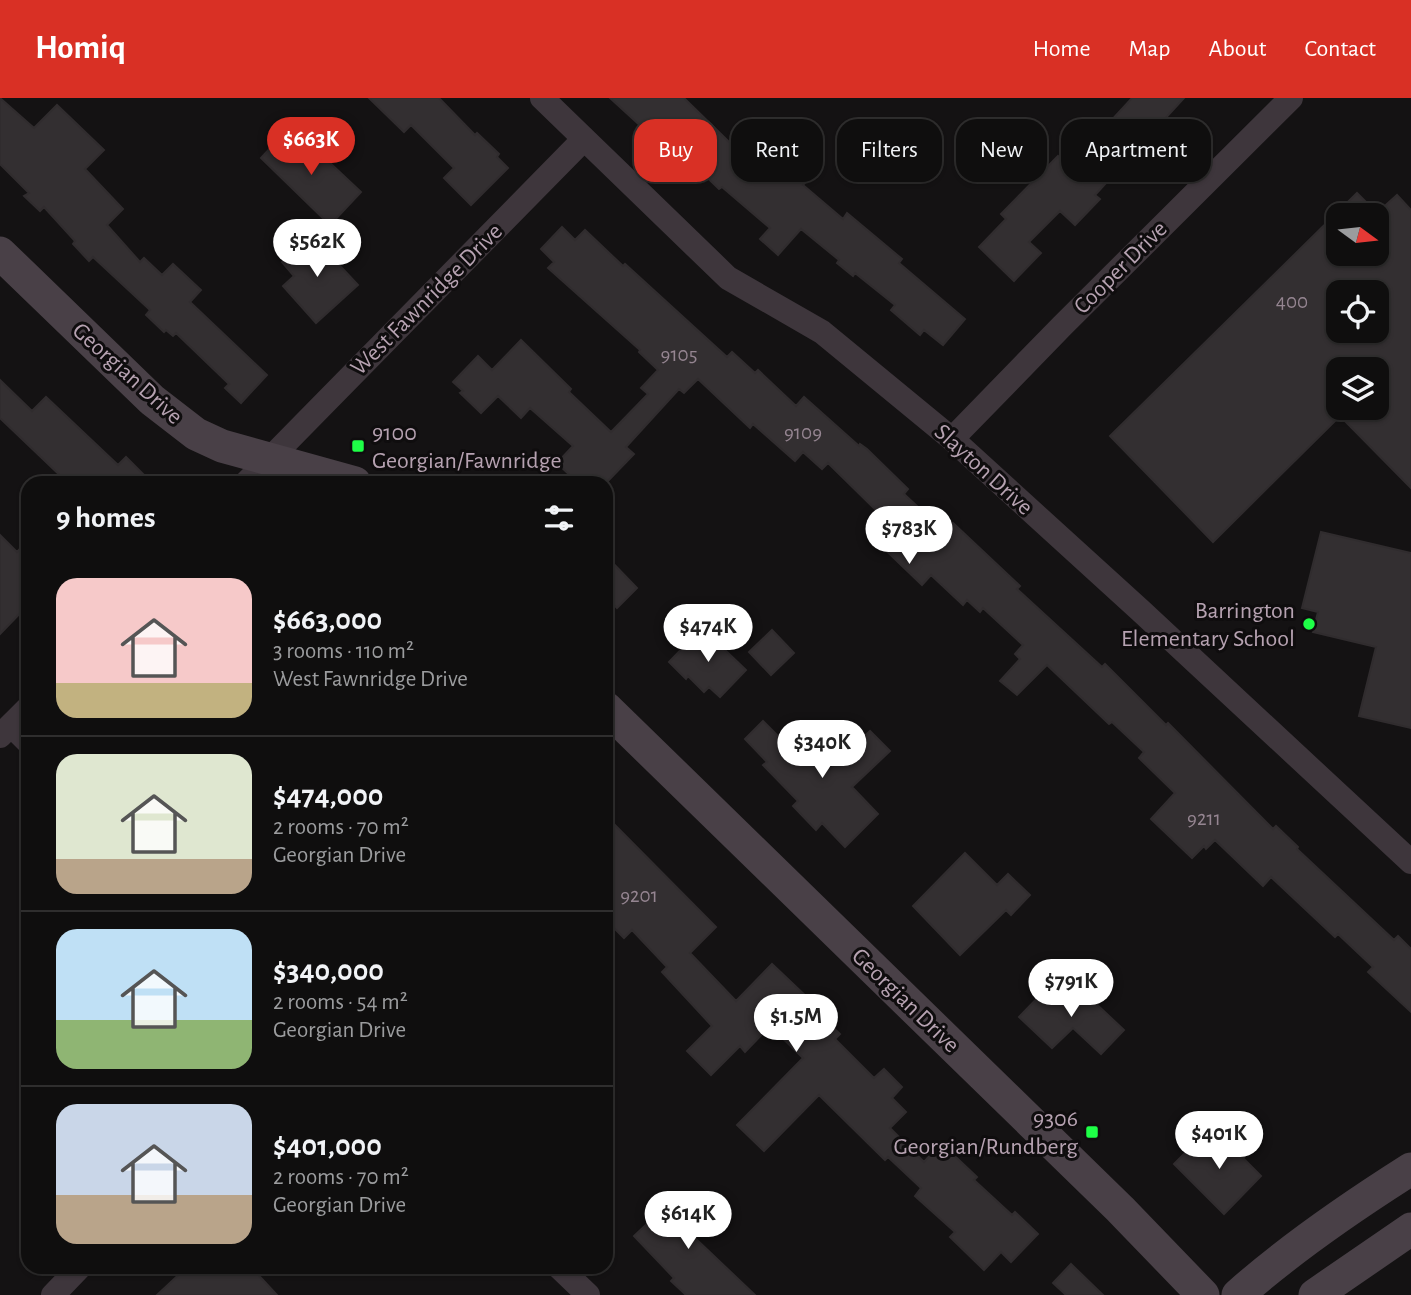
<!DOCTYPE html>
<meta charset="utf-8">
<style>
:root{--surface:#0f0e0e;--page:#181717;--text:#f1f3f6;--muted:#9b9c9e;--line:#2f2e2e;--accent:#d93025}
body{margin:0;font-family:"Alegreya Sans",sans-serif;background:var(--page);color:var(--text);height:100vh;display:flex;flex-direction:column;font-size:26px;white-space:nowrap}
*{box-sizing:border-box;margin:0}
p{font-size:23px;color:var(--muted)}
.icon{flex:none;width:38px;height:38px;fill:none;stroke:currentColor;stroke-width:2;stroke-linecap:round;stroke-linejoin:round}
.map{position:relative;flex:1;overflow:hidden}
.side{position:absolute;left:21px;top:378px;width:592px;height:798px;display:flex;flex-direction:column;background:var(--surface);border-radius:21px;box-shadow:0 2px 5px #0004,0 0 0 2px var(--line)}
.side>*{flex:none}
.banner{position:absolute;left:634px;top:21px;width:665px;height:63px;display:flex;gap:14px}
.needle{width:46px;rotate:105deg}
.tools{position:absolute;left:1326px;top:105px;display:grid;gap:14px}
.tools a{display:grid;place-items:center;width:63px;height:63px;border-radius:14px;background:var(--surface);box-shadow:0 2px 5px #0004,0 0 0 2px var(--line);font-size:35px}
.price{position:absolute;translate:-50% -60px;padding:0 16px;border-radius:24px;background:#fff;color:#222;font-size:23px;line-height:46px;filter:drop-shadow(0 2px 4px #0008)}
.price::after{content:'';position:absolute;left:50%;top:42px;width:21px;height:16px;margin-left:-10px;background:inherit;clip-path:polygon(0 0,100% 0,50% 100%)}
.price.current{background:var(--accent);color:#fff}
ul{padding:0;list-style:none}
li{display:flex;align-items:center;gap:21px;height:175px;padding:0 35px}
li+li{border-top:2px solid var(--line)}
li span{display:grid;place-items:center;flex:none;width:196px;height:140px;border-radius:21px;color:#555}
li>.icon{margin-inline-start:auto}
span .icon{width:84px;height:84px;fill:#fffc;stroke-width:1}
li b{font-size:30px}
h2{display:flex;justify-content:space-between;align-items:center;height:84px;padding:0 35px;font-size:30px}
.tag{padding:0 24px;border-radius:21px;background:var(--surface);box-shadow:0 2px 5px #0004,0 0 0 2px var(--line);font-size:24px;line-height:63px}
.tag.current{background:var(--accent);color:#fff}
header{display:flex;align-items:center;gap:42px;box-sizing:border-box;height:98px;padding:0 35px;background:var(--accent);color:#fff}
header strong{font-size:33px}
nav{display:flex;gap:38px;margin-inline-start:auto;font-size:24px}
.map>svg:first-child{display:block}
.building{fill:#332f31;stroke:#302c2e;stroke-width:2;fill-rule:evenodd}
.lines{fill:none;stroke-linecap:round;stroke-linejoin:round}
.street{stroke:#3e363c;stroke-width:24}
.secondary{stroke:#494047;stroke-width:33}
.poi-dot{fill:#1eff47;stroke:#0f0d0e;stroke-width:2.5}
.labels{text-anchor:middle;stroke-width:6;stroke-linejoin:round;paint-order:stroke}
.number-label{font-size:21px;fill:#958591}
.street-label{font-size:24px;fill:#b6a2b1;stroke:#0f0d0e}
.poi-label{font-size:24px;fill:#b6a2b1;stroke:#0f0d0e;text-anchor:end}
</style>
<header>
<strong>Homiq</strong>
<nav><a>Home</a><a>Map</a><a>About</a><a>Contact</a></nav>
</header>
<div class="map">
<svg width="1411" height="1197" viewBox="0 0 1411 1197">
<rect width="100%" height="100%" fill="#141213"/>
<path class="building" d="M 0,0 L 34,30 L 57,7 L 104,52 L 85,71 L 123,111 L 107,127 L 140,164 L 144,160 L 162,177 L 173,166 L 201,192 L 190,204 L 267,277 L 241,305 L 225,290 L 229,286 L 176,235 L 173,238 L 166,232 L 164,234 L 146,217 L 150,212 L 93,159 L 89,163 L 73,146 L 75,143 L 44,109 L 40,113 L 24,98 L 29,95 L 0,66 Z
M 369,0 L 439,0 L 475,37 L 477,35 L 499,56 L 497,59 L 508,70 L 471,107 L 444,80 L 454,70 L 411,27 L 404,34 Z
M 610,0 L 684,0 L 763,77 L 769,70 L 781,80 L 793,66 L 809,80 L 803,87 L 843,121 L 847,115 L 865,130 L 902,161 L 899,165 L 965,221 L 943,247 L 924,232 L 920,237 L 891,212 L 895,207 L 855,175 L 853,178 L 837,165 L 839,162 L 801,131 L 778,157 L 760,141 L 770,130 L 722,89 L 719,91 L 650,24 L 644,31 Z
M 1132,0 L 1184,0 L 1095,97 L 1100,101 L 1075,127 L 1060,113 L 1029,144 L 1041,155 L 1014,183 L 979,149 L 1006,121 L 1001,116 L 1058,58 L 1077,77 L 1106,46 L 1097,38 Z
M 288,31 L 310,52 L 313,49 L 361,94 L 330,127 L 261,60 Z
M 1357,95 L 1377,115 L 1397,97 L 1411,112 L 1411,390 L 1340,318 L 1213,444 L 1110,338 ZM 1339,117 L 1377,117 L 1377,156 L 1339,156 ZM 1339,194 L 1377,194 L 1377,233 L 1339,233 ZM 1339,271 L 1377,271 L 1377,310 L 1339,310 Z
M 562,129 L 575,142 L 585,132 L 623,168 L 625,166 L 727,259 L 732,254 L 755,275 L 758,272 L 796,308 L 804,299 L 859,348 L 860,346 L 867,351 L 908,391 L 904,396 L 945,434 L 953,425 L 1020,488 L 1017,491 L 1102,569 L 1105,566 L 1166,627 L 1168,625 L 1273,731 L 1276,728 L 1298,749 L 1297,751 L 1394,842 L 1398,838 L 1411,851 L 1411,914 L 1368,874 L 1373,869 L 1338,836 L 1335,839 L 1271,779 L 1263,788 L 1215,742 L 1206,751 L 1204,748 L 1192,760 L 1151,721 L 1175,695 L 1139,660 L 1144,654 L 1112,624 L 1109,626 L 1047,567 L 1017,597 L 1000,583 L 1020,561 L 1015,556 L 1023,547 L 983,510 L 980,514 L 967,502 L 963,507 L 931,477 L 922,487 L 875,442 L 890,426 L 828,365 L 822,371 L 803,354 L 795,363 L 753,326 L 750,330 L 698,281 L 684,295 L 679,291 L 626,349 L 634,356 L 606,385 L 578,385 L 557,365 L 573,348 L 530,310 L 521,320 L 498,298 L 481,315 L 460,295 L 463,293 L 453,284 L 478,258 L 492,272 L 521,242 L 571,291 L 569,294 L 611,334 L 648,296 L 641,290 L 658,272 L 639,254 L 640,252 L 548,170 L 554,164 L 541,151 Z
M 311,137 L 358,187 L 316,225 L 283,188 L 294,178 L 282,164 Z
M 0,282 L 32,313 L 46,299 L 118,367 L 126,359 L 152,385 L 68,385 L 0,320 Z
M 1321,434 L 1411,455 L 1411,630 L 1359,618 L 1376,549 L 1313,534 L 1318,514 L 1302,510 Z
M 0,437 L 17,454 L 28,442 L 28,507 L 0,536 Z
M 606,458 L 637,490 L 617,510 L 606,498 Z
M 702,530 L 746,572 L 720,599 L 709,589 L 704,594 L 688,578 L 686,581 L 669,564 Z
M 772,532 L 794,555 L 771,577 L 749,554 Z
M 763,623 L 785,645 L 794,636 L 829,672 L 870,633 L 890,653 L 852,689 L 878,716 L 845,749 L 822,725 L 816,732 L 793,708 L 798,703 L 763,667 L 767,664 L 745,641 Z
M 606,718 L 716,829 L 690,855 L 736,903 L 772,866 L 809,901 L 806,904 L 840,936 L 835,941 L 874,980 L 884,971 L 902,989 L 892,1000 L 906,1014 L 890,1030 L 924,1064 L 941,1045 L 977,1079 L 974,1082 L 1012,1117 L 1015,1114 L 1038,1136 L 1011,1164 L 1001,1154 L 984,1172 L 950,1139 L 955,1134 L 915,1098 L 921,1090 L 888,1059 L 885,1062 L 819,997 L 764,1053 L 737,1027 L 803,960 L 770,928 L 745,954 L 740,948 L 711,977 L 687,953 L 712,928 L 662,874 L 667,869 L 632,832 L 624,840 L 606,822 Z
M 965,755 L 997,787 L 1008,776 L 1030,797 L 1011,817 L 1006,812 L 960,857 L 913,808 Z
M 1050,887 L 1063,900 L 1076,887 L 1124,932 L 1101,956 L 1073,930 L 1052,950 L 1019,919 Z
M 1205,1035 L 1220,1050 L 1231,1039 L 1248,1055 L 1243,1060 L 1261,1078 L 1224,1116 L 1174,1066 Z
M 687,1096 L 713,1123 L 695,1140 L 755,1197 L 686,1197 L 671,1183 L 674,1180 L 634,1138 L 668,1106 L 671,1110 Z
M 1071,1166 L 1103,1197 L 1066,1197 L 1053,1185 Z
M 187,1169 L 251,1169 L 277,1197 L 157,1197 Z"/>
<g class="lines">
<path class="street" d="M 542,0 L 728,180 L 822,234 L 952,341 L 1141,513 L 1411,764
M 952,341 L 1062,228 L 1291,0
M 246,385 L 584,41
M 11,627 L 28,644
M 0,638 L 28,610
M 559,1169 L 588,1197
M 53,1197 L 80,1169"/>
<path class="secondary" d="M 0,155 L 152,302 L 196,336 L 222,348 L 355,385
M 606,610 L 1120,1111 L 1203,1197
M 1238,1197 C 1291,1150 1351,1109 1411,1071
M 1315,1197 L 1411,1131"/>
</g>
<g class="poi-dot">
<rect x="351" y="341" width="14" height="14" rx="3.5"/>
<circle cx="1309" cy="526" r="7"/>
<rect x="1085" y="1027" width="14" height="14" rx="3.5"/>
</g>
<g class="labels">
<g class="number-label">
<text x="1292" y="210">400</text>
<text x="679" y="263">9105</text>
<text x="803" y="341">9109</text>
<text x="1204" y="727">9211</text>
<text x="639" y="804">9201</text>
</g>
<g class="street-label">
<text transform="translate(1120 169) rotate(-45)" y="8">Cooper Drive</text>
<text transform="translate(426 201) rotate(-45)" y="8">West Fawnridge Drive</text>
<text transform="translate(128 275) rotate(42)" y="8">Georgian Drive</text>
<text transform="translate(984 371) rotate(42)" y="8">Slayton Drive</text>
<text transform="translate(906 902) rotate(44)" y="8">Georgian Drive</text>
</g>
<g class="poi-label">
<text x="372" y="342" text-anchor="start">9100<tspan x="372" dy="28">Georgian/Fawnridge</tspan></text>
<text x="1295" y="520">Barrington<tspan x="1295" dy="28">Elementary School</tspan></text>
<text x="1078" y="1028">9306<tspan x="1078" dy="28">Georgian/Rundberg</tspan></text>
</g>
</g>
</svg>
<div class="tools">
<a><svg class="needle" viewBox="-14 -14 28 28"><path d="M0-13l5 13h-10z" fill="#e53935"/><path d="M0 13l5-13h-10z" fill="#9b9c9e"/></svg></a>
<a><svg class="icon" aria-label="locate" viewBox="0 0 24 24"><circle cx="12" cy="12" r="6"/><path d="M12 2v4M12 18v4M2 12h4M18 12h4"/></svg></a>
<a><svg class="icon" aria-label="layers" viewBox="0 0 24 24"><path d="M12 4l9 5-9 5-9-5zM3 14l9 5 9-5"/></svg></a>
</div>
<b class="price current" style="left:311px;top:79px">$663K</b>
<b class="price" style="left:317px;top:181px">$562K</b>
<b class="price" style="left:909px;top:468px">$783K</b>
<b class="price" style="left:708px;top:566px">$474K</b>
<b class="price" style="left:822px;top:682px">$340K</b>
<b class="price" style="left:1071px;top:921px">$791K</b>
<b class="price" style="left:796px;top:956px">$1.5M</b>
<b class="price" style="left:1219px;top:1073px">$401K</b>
<b class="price" style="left:688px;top:1153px">$614K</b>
<div class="banner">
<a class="tag current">Buy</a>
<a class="tag">Rent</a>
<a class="tag">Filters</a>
<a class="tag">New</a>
<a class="tag">Apartment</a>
</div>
<section class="side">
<h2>9 homes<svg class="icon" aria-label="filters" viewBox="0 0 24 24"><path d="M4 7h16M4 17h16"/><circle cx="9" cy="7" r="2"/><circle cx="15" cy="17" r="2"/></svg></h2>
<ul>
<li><span style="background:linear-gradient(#f6c9c9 75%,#c2b280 0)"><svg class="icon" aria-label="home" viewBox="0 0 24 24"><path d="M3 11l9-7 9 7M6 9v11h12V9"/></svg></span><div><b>$663,000</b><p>3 rooms · 110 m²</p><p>West Fawnridge Drive</p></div></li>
<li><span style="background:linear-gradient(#dfe7d0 75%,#b9a48a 0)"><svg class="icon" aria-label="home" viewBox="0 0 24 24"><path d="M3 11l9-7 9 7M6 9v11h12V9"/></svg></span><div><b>$474,000</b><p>2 rooms · 70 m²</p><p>Georgian Drive</p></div></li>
<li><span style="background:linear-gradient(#bfe0f5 65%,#8fb573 0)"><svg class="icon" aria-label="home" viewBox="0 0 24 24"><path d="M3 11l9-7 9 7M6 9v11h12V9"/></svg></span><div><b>$340,000</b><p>2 rooms · 54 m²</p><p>Georgian Drive</p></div></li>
<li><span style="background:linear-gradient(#c9d6e8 65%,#b9a48a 0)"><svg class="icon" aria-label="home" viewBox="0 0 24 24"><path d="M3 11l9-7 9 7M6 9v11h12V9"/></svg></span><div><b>$401,000</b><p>2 rooms · 70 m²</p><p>Georgian Drive</p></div></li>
</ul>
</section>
</div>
